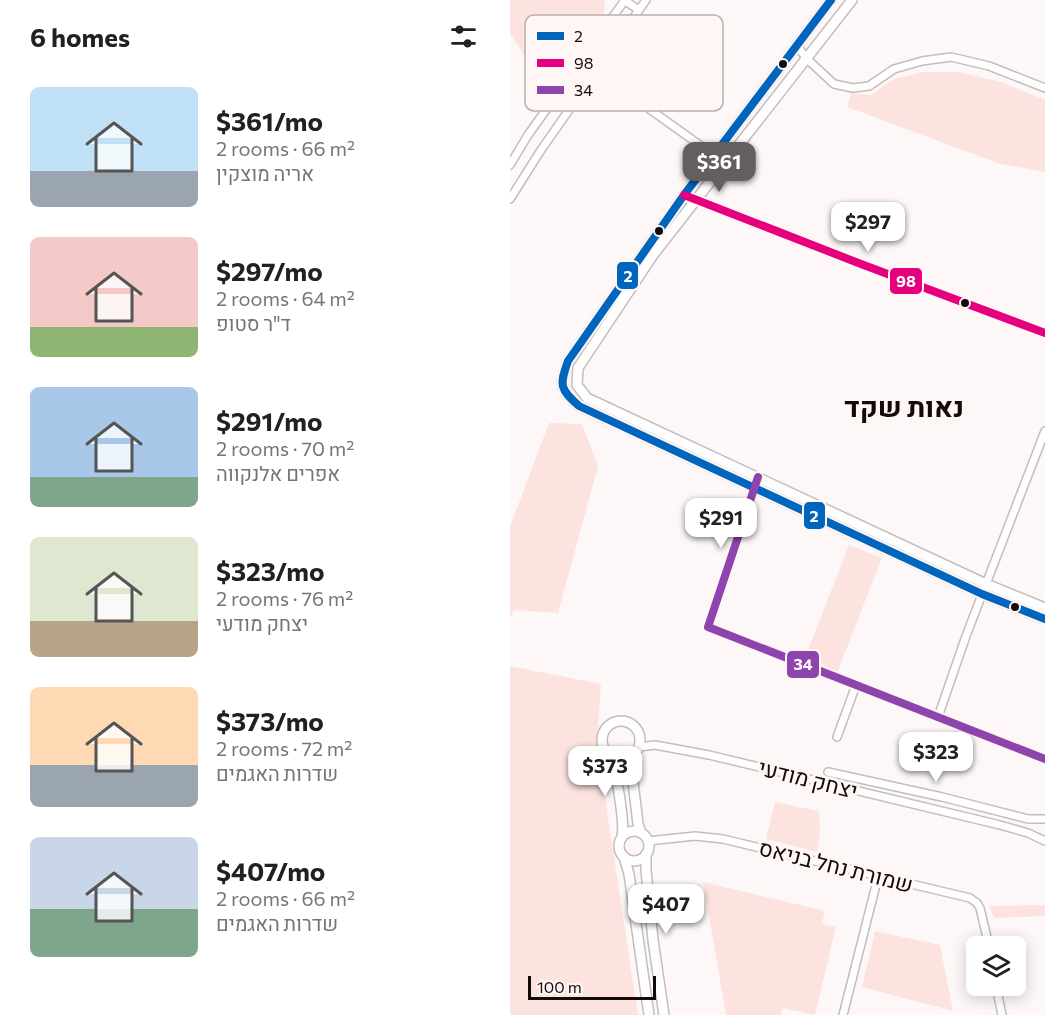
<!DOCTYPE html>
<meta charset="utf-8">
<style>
:root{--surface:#fff;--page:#f2f2f2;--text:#202124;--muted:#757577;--accent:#645e5e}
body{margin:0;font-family:Commissioner,Heebo,sans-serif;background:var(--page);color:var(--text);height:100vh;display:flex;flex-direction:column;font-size:22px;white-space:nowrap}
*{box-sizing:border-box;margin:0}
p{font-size:20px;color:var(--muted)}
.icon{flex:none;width:33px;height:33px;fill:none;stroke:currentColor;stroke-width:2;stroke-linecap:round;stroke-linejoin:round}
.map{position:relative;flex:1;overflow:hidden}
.side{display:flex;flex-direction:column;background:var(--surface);width:510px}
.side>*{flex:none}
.tools{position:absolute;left:456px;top:936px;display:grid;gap:12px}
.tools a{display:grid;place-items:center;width:60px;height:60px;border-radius:9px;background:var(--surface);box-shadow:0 3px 15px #0003;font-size:30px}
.scale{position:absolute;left:18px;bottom:15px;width:128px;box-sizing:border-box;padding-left:6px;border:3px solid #120b0b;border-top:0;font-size:16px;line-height:21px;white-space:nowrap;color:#120b0b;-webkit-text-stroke:4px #fff6f5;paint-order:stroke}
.price{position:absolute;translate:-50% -51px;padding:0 14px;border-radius:12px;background:#fff;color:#222;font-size:20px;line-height:39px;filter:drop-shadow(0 2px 3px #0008)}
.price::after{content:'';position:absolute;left:50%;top:36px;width:18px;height:14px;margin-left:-9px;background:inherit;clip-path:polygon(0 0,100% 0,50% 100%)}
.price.on{background:var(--accent);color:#fff}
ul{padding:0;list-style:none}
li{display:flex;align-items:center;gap:18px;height:150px;padding:0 30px}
li span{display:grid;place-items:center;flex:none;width:168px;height:120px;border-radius:9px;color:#555}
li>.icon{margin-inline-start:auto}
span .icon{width:72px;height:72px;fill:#fffc;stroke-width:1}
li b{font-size:26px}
h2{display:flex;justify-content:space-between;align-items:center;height:72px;padding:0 30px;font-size:26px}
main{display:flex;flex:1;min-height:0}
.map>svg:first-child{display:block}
.green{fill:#fde3e0}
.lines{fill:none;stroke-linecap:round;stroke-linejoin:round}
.street-casing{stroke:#c3bdbb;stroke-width:10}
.secondary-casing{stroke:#c3bdbb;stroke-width:12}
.street{stroke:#fffefe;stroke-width:7}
.secondary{stroke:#fffefe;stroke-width:9}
.bus-1-casing{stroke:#fff6f5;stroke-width:12}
.bus-2-casing{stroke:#fff6f5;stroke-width:12}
.bus-3-casing{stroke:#fff6f5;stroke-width:12}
.bus-1{stroke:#0065bd;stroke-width:8}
.bus-2{stroke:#e5007d;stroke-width:8}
.bus-3{stroke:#8e44ad;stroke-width:8}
.bus-dot{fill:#120b0b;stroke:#fff6f5;stroke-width:2}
.labels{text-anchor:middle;stroke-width:6;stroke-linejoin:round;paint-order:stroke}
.street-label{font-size:22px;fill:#120b0b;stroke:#fff6f5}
.district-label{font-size:28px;font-weight:bold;fill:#120b0b;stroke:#fff6f5}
.key{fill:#fff6f5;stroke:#b8b0af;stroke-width:1.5}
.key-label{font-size:16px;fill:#120b0b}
.line-badge{stroke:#fff6f5;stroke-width:2}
.badge-label{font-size:16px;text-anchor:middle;font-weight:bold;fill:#fff}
</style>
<main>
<section class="side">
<h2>6 homes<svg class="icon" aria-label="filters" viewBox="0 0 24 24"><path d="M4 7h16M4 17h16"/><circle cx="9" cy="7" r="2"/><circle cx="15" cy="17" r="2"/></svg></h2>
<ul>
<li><span style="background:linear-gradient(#bfe0f5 70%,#9aa5b1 0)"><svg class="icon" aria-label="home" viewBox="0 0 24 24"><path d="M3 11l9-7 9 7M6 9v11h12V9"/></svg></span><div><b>$361/mo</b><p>2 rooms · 66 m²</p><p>אריה מוצקין</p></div></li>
<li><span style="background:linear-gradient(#f6c9c9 75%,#8fb573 0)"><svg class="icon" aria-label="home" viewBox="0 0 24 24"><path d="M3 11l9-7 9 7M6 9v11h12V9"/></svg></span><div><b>$297/mo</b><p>2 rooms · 64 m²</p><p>ד&quot;ר סטופ</p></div></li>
<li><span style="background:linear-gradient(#a9c7e8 75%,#7fa58c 0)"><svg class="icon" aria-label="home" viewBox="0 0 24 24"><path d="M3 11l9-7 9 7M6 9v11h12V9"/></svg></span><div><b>$291/mo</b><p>2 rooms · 70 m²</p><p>אפרים אלנקווה</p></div></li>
<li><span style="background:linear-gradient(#dfe7d0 70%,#b9a48a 0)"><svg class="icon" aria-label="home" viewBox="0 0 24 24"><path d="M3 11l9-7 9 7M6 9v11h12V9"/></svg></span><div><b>$323/mo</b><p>2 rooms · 76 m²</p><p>יצחק מודעי</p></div></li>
<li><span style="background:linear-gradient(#ffd9b3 65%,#9aa5b1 0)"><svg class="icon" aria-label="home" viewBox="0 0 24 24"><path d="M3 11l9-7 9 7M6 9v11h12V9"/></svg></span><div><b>$373/mo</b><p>2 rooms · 72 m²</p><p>שדרות האגמים</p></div></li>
<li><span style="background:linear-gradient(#c9d6e8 60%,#7fa58c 0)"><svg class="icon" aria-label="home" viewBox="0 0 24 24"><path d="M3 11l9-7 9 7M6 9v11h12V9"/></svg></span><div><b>$407/mo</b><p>2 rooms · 66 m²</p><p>שדרות האגמים</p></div></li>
</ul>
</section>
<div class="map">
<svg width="535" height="1015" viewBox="0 0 535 1015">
<rect width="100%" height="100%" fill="#fdf8f7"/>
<path class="green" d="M 0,0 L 94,0 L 95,5 L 94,12 L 40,80 L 24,71 L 0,33 Z
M 413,72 L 449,72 L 491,82 L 535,100 L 535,172 L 490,164 L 337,107 L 341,93 L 361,95 L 384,79 Z
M 39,423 L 72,424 L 88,466 L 48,613 L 4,610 L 0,617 L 0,527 Z
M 339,545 L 372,558 L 327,673 L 294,660 Z
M 0,666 L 91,684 L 87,745 L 128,1015 L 0,1015 Z
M 265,802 L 308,811 C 312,820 309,842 307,852 L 256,839 Z
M 193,882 L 315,911 L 312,924 L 326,927 L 305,1015 L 273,1008 L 271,1015 L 216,1015 Z
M 535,905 L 535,916 L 484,918 L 479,906 Z
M 365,931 L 430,945 L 443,1011 L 352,987 Z"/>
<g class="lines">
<g class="street-casing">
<path id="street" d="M 114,0 L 129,10
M 286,44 L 296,58 L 324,84 L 343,88 L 359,86 L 384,69 L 412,61 L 441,57 L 479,66 L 535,88
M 86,71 L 215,163
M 0,165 L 18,135 L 115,0
M 174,195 L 351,264 L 535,333
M 0,199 L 31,150 L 136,0
M 246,484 L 198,627 L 535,759
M 428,717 L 456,636 L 535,431
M 327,737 L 346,685
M 129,747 L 145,745 L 199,755 L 490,825 L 518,833 L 535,841
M 318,772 L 432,797 L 518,819 L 535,819
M 138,841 L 185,836 L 213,839 L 460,898 L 467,903 L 470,908 L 479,946
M 486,986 L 492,1015
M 333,1015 L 368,877"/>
</g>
<g class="secondary-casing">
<path id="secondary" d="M 321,0 L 174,195 L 58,361 C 49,386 50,389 69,406 L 472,594 L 535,619
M 342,0 L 143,255 L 68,368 L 67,385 L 77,398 L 476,584 L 535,608
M92 740a19 19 0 1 1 38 0a19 19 0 1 1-38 0Z
M 100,755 C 106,769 115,822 112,837
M 122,755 L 121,765 L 128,824 L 131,833
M109 846a15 15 0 1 1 30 0a15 15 0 1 1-30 0Z
M 136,854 L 136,870 L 143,940 L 154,1015
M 114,857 L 119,874 L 139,1015"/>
</g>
<use href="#street" class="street"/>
<use href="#secondary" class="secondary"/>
<g class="bus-1-casing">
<path id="bus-1" d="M 321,0 L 174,195 L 58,361 C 49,386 50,389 69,406 L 472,594 L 535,619"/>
</g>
<g class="bus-2-casing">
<path id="bus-2" d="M 174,195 L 351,264 L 535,333"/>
</g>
<g class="bus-3-casing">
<path id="bus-3" d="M 248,477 L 198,627 L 535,759"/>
</g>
<use href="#bus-1" class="bus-1"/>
<use href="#bus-2" class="bus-2"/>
<use href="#bus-3" class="bus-3"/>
</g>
<g class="bus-dot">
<circle cx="273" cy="64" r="5"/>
<circle cx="149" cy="231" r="5"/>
<circle cx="455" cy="303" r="5"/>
<circle cx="505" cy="607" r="5"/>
</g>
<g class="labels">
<g class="street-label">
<text transform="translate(298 779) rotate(14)" y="8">יצחק מודעי</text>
<text transform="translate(326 866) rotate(14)" y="8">שמורת נחל בניאס</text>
</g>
<g class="district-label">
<text x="394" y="417">נאות שקד</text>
</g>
</g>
<rect x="15" y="15" width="198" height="96" rx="9" class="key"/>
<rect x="27" y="32" width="27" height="8" fill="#0065bd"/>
<rect x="27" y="59" width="27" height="8" fill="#e5007d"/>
<rect x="27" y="86" width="27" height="8" fill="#8e44ad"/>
<g class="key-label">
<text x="64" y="42">2</text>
<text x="64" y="69">98</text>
<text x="64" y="96">34</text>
</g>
<g class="line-badge">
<rect x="106" y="261" width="23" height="29" rx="6" fill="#0065bd"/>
<rect x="379" y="267" width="34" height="28" rx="6" fill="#e5007d"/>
<rect x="293" y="501" width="23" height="29" rx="6" fill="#0065bd"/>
<rect x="276" y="650" width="34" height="29" rx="6" fill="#8e44ad"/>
</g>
<g class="badge-label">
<text x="118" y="282">2</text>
<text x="396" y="287">98</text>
<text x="304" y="522">2</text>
<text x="293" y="670">34</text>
</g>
</svg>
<div class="tools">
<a><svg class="icon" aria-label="layers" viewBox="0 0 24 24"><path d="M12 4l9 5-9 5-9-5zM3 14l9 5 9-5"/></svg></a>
</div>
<div class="scale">100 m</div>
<b class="price on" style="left:209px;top:193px">$361</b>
<b class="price" style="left:358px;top:253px">$297</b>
<b class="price" style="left:211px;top:549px">$291</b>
<b class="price" style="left:426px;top:783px">$323</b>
<b class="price" style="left:95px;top:797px">$373</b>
<b class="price" style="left:156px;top:935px">$407</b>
</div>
</main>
